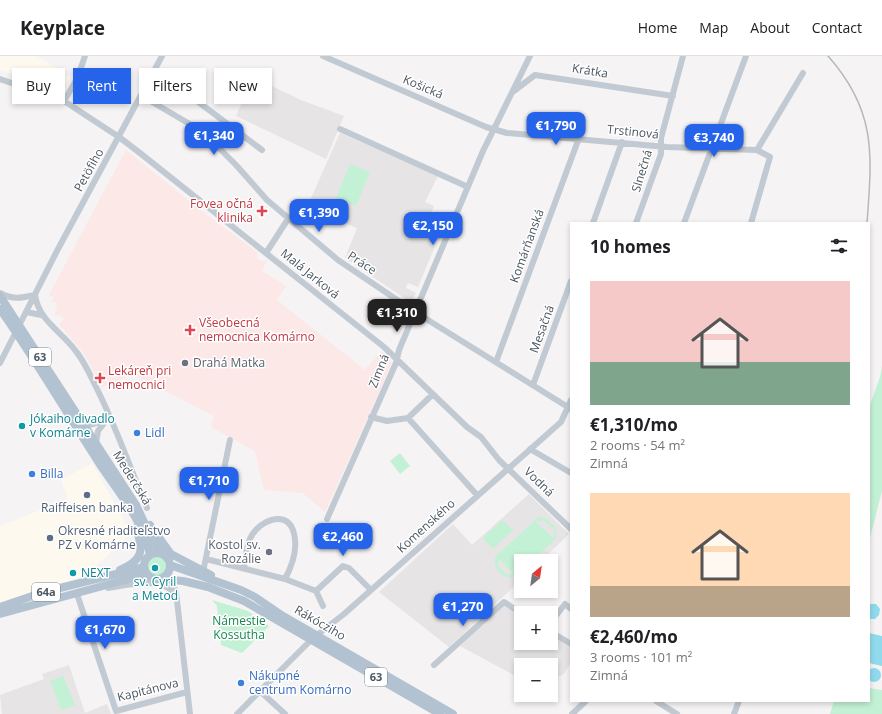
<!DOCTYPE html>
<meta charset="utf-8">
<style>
:root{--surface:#fff;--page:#f2f2f2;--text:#202124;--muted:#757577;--line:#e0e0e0;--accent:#2563eb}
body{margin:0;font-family:"Open Sans",sans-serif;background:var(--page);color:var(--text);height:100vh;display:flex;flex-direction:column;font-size:15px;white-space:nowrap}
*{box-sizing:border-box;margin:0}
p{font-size:13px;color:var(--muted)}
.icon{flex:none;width:22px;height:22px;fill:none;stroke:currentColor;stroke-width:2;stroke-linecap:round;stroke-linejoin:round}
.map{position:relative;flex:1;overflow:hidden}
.drawer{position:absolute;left:570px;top:166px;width:300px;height:480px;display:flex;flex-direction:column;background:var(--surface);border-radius:0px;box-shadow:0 2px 6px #0003}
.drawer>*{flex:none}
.hud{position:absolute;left:12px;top:12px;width:380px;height:36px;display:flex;gap:8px}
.needle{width:26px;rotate:29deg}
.tools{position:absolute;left:514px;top:498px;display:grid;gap:8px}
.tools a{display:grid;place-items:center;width:44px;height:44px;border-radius:0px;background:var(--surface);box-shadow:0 2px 6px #0003;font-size:20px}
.price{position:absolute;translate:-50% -34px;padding:0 9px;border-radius:8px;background:var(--accent);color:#fff;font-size:13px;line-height:26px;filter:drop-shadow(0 1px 2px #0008)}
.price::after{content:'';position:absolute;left:50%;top:24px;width:12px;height:9px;margin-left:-6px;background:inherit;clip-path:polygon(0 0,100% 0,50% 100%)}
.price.active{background:#222;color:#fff}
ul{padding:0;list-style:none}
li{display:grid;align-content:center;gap:8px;height:212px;padding:0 20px}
li span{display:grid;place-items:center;height:124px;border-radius:0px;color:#555}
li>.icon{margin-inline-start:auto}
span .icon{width:72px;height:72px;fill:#fffc;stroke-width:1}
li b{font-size:17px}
h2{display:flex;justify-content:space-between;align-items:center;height:48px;padding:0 20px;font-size:17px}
.tag{padding:0 14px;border-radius:0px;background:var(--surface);box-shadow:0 2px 6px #0003;font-size:14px;line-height:36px}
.tag.active{background:var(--accent);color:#fff}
header{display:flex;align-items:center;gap:24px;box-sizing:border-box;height:56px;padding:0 20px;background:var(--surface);border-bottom:1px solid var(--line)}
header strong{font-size:19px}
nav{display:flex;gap:22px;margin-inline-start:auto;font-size:14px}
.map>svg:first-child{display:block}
.commercial{fill:#fdf9ef}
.education{fill:#e6e4e5}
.medical{fill:#fce8e6}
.green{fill:#c3f1d5;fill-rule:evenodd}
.water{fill:#90daee}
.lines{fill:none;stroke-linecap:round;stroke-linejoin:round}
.minor{stroke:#c1cad2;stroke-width:6}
.major{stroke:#b3c2d1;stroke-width:8}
.rail{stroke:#b5b8bd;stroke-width:1.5}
.health-dot{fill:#e0444e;stroke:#fff;stroke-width:1.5}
.worship-dot{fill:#6b7280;stroke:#fff;stroke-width:1.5}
.culture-dot{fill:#0f9aa8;stroke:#fff;stroke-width:1.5}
.shop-dot{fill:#3f7fe0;stroke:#fff;stroke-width:1.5}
.service-dot{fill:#5c6f8a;stroke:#fff;stroke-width:1.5}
.labels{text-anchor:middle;stroke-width:3;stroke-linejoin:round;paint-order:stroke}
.shield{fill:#fff;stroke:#808990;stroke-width:1}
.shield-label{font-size:11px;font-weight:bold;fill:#4a5661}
.street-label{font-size:12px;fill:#4a5661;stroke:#fff}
.health-label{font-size:12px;fill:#be3a42;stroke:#fff;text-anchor:start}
.worship-label{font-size:12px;fill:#5b616d;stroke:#fff;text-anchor:start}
.culture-label{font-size:12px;fill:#0d838f;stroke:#fff;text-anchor:start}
.shop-label{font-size:12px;fill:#366cbe;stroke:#fff;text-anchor:start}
.service-label{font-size:12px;fill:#4e5e75;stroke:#fff}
.park-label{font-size:12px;fill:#17864f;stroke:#fff}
</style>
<header>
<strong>Keyplace</strong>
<nav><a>Home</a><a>Map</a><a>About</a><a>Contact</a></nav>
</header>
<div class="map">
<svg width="882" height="658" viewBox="0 0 882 658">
<rect width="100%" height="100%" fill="#f5f3f3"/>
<path class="commercial" d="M 0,0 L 37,0 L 71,21 L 62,33 L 56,36 L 0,14 Z
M 92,407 L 131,477 L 89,517 L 44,536 L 0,551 L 0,470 L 68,443 L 61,424 Z"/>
<path class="education" d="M 253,21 L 301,44 L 344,60 L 326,103 L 236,60 Z
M 340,77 L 438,120 L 425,146 L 434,150 L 426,171 L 440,178 L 418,231 L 408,227 L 406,232 L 416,237 L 412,245 L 410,246 L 345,202 L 357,172 L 307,151 Z
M 529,438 L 569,478 L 541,505 L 521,505 L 521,524 L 449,591 L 379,536 L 453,468 L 472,489 Z
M 504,550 L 521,560 L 521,587 L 551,587 L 551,579 L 571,592 L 571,606 L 564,618 L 551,624 L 551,609 L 521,609 L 521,623 L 460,590 Z
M 69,609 L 85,657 L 107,648 L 111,658 L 2,658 L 0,639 L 44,623 L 42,618 Z"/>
<path class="medical" d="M 126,94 L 195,150 L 258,197 L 257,203 L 263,205 L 267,204 L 262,215 L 286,230 L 277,244 L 365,314 L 382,295 L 389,302 L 392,307 L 325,456 L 303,437 L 264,434 L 255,395 L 211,371 L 214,360 L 138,321 L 136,317 L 102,331 L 85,299 L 59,268 L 64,263 L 59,258 L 56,260 L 54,257 L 58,253 L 55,250 L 57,248 L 54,245 L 51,247 L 54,241 L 49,239 Z"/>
<path class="green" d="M 350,108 L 370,116 L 356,150 L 336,142 Z
M 882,310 L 882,435 L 869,486 L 869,352 L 880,321 Z
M 400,397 L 410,410 L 400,418 L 390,405 Z
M 539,461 L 547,463 L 556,472 L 556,482 L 533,505 L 521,505 L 521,517 C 509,529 490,514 496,500 ZM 543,464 L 554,473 L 555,477 L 553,482 L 536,466 ZM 499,503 L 515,519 L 506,518 L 498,510 Z
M 502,464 L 513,474 L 493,493 L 483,482 Z
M146 510a11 11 0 1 1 22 0a11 11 0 1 1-22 0Z
M 212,544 L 248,555 L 269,570 L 242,597 L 221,589 L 217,550 Z
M 63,620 L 75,649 L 61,654 L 50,625 Z
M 869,632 L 882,634 L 882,658 L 830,658 L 834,645 L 869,645 Z"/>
<path class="water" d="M 869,548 L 876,548 L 880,553 L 879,559 L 875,563 L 869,563 Z
M 869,577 L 882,580 L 882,610 L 869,607 Z
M867 619a7 7 0 1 1 14 0a7 7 0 1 1-14 0Z"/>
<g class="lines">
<path class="minor" d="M 323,0 L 486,71 L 507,77 L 667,91 L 757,94 L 770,101 L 751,167
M 0,23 L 64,45 L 119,81 L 140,97 L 384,291 L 467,371 L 481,381 L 499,404 L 571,473
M 172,26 L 262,94
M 514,35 L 535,19 L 673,40
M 142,40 L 188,67 L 214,87 L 236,109 L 267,144 L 338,204 L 415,256 L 571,353
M 64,45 L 77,23 L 85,0
M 340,73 L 468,131
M 757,94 L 803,17
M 593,167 L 622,86
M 636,167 L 661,98 L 661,82 L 683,0
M 684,167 L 746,0
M 266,197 L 288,163
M 0,237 C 13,244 21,242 35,239
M 35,239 C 39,265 60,274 75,294 C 84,305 90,318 96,331 C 116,370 130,412 147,452
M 26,256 L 41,259
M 496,306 L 579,82
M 0,307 L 58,193 L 162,0
M 533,329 L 571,225
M 371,361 L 387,365 L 408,362 L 477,439
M 408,362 L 433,338
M 83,366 L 89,369 L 111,363
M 96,387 L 98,375 L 105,366
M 530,393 L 571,417
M 327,463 L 396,307 L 399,294 L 483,95 L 530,0
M 206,503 L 285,523 L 316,535
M 244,511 C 246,501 246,488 252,479 C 259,466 285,453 293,474 C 299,491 293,508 285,523
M 203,516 L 230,384
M 171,524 L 176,536 L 190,658
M 108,532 C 127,529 166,519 175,540
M 316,535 L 343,510 L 349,512 L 371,534
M 316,535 L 323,550
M 77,538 L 116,655 L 187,636
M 551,566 L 565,548 L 571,553
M 551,576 L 571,588
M 434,609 L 504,546 L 521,557
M 260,635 L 285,658
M 656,645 L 677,658
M 237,658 L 312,583 L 344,558 L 561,366 L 571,344
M 572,658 L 586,645
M 734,658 L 739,645"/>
<path class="major" d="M 0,240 L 136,449 L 155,489 L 162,498
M 0,253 C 35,303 66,356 99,407 C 118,436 143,464 150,499
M 150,469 L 171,498 L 211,519
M144 510a13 13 0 1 1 26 0a13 13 0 1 1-26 0Z
M 170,509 L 241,534 L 255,541 L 283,560 L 453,658
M 120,514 C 143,504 144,495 136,472
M 161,523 L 183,525 L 208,531 L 244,545 L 440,658
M 0,551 L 44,536 L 144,511
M 0,558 L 147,518"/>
<path class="rail" d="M 828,0 C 877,55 872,99 867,167"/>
</g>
<g class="health-dot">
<path d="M260 149h4v4h4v4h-4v4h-4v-4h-4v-4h4z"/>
<path d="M188 268h4v4h4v4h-4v4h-4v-4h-4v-4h4z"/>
<path d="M98 316h4v4h4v4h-4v4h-4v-4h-4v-4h4z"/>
</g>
<g class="worship-dot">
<circle cx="185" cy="307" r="4"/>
<circle cx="269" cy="496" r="4"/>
</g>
<g class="culture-dot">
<circle cx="22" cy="370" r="4"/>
<circle cx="155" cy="512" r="4"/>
<circle cx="73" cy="517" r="4"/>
</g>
<g class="shop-dot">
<circle cx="137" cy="377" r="4"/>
<circle cx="32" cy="418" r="4"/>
<circle cx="241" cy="627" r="4"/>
</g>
<g class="service-dot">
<circle cx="87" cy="439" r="4"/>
<circle cx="50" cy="482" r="4"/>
</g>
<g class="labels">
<g class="shield">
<rect x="29" y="292" width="22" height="18" rx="3"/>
<rect x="32" y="527" width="28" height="18" rx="3"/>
<rect x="365" y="612" width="22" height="18" rx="3"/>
</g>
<g class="shield-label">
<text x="40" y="305">63</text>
<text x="46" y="540">64a</text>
<text x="376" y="625">63</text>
</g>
<g class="street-label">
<text transform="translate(590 15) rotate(9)" y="4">Krátka</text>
<text transform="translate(423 31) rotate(23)" y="4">Košická</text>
<text transform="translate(633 76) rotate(6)" y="4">Trstinová</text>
<text transform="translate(89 114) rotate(-61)" y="4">Petöfiho</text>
<text transform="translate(642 115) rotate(-73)" y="4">Slnečná</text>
<text transform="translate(527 190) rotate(-70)" y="4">Komárňanská</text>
<text transform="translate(362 207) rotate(33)" y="4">Práce</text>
<text transform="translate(310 218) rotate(39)" y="4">Malá Jarková</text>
<text transform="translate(542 273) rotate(-70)" y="4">Mesačná</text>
<text transform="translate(379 315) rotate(-68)" y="4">Zimná</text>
<text transform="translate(132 422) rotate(58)" y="4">Mederčská</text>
<text transform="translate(539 426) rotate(44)" y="4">Vodná</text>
<text transform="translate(426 470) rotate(-42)" y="4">Komenského</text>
<text transform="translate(320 567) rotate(30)" y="4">Rákócziho</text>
<text transform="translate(148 634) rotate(-14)" y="4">Kapitánova</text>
</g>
<g class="health-label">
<text x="253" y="152" text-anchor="end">Fovea očná<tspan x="253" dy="14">klinika</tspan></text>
<text x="199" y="271">Všeobecná<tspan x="199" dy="14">nemocnica Komárno</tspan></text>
<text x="108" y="319">Lekáreň pri<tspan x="108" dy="14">nemocnici</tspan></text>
</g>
<g class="worship-label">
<text x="193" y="311">Drahá Matka</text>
<text x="261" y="493" text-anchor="end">Kostol sv.<tspan x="261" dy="14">Rozálie</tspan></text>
</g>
<g class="culture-label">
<text x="30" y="367">Jókaiho divadlo<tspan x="30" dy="14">v Komárne</tspan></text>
<text x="81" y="521">NEXT</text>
<text x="155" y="530" text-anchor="middle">sv. Cyril<tspan x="155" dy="14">a Metod</tspan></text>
</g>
<g class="shop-label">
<text x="145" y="381">Lidl</text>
<text x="40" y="422">Billa</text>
<text x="249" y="624">Nákupné<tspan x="249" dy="14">centrum Komárno</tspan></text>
</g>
<g class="service-label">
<text x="87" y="456">Raiffeisen banka</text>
<text x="58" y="479" text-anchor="start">Okresné riaditeľstvo<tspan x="58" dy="14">PZ v Komárne</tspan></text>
</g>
<g class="park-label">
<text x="239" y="569">Námestie<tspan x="239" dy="14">Kossutha</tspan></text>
</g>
</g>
</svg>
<div class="tools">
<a><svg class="needle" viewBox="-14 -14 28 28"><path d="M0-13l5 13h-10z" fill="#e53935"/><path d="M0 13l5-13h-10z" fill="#757577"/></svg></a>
<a>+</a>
<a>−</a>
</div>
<b class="price" style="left:556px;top:90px">€1,790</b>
<b class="price" style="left:214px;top:100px">€1,340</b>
<b class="price" style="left:714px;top:102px">€3,740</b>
<b class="price" style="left:319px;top:177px">€1,390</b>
<b class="price" style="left:433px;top:190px">€2,150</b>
<b class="price active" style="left:397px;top:277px">€1,310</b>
<b class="price" style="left:209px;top:445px">€1,710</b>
<b class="price" style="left:343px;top:501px">€2,460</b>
<b class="price" style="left:463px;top:571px">€1,270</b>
<b class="price" style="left:105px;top:594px">€1,670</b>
<div class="hud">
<a class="tag">Buy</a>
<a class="tag active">Rent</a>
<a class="tag">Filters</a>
<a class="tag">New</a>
</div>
<section class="drawer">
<h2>10 homes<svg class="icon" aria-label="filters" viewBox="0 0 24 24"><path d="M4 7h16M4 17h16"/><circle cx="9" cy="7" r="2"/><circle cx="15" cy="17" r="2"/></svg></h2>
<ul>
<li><span style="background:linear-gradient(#f6c9c9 65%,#7fa58c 0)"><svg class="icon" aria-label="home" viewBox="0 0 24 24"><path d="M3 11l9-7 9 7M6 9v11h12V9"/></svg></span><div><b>€1,310/mo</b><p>2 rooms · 54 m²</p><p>Zimná</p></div></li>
<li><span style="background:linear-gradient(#ffd9b3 75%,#b9a48a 0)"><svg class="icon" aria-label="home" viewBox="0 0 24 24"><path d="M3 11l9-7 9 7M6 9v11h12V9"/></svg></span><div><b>€2,460/mo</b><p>3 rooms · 101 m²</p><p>Zimná</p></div></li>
</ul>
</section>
</div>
